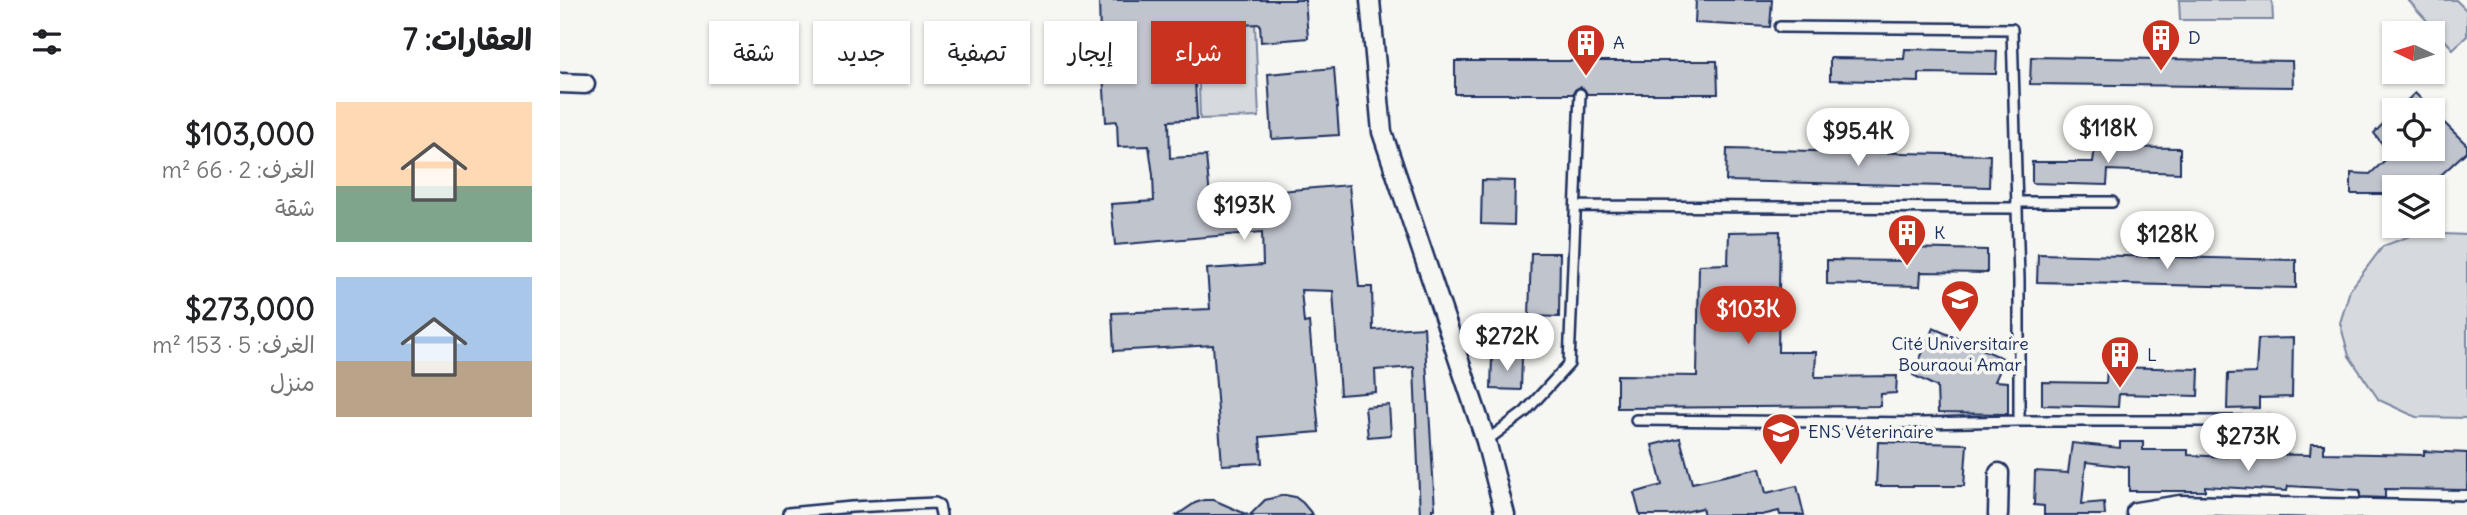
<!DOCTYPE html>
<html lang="ar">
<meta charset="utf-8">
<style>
:root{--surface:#fff;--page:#f2f2f2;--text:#202124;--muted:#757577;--accent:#c8321e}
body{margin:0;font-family:Delius,"Playpen Sans Arabic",sans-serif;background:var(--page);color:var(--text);direction:rtl;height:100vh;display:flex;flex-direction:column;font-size:26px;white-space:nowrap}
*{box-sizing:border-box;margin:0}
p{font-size:23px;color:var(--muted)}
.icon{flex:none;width:38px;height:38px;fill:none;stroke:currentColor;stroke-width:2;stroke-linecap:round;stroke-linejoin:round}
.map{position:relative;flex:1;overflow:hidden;direction:ltr}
.sheet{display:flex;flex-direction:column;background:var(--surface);width:560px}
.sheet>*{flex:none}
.banner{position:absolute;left:21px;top:21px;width:665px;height:63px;direction:rtl;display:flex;gap:14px}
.needle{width:46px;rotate:274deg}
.buttons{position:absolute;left:1822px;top:21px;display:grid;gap:14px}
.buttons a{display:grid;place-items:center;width:63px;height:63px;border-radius:0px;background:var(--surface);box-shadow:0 2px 5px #0004;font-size:35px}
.price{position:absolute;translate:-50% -60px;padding:0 16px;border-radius:24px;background:#fff;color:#222;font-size:23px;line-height:46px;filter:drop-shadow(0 2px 4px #0008)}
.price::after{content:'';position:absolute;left:50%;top:42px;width:21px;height:16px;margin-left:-10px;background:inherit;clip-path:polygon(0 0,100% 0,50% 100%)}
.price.selected{background:var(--accent);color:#fff}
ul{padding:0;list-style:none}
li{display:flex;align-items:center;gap:21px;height:175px;padding:0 28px}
li span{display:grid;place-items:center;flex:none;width:196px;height:140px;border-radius:0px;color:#555}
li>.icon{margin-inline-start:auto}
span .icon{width:84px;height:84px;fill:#fffc;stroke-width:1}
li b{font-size:30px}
h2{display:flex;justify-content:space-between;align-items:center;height:84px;padding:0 28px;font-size:30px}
.chip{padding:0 24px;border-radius:0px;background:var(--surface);box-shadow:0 2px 5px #0004;font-size:24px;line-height:63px}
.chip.selected{background:var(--accent);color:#fff}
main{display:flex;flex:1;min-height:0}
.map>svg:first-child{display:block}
.green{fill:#d6d9dd;stroke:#78849e;stroke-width:2}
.building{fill:#c0c4cd;stroke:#1b2f5e;stroke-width:2}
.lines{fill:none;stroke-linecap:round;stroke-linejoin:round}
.lane-casing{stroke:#1b2f5e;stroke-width:14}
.street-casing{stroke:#1b2f5e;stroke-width:23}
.lane{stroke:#f6f6f2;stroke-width:9}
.street{stroke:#f6f6f2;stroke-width:18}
.labels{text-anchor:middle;stroke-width:7;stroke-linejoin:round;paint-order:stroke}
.poi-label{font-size:18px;fill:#1b2f5e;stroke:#f6f6f2;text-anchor:start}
</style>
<main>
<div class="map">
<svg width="1907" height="515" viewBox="0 0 1907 515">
<rect width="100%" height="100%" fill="#f6f6f2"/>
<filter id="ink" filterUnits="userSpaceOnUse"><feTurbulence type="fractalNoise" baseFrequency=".0143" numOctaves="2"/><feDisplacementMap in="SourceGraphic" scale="14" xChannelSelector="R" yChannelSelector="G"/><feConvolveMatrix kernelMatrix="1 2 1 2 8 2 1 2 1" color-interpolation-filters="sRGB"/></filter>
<g filter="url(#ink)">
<path class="green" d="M 1619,0 L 1712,0 L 1713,20 L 1620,20 Z
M 1848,0 L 1896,0 L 1907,11 L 1907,36 L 1893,49 Z
M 695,24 L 699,117 L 640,119 L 637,27 Z
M 1858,233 L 1907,235 L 1907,418 L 1856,417 L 1819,400 L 1789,356 L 1780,323 L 1790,290 L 1823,246 Z"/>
<path class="building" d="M 539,0 L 745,0 L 748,38 L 701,42 L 700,24 L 632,27 L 637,119 L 609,121 L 610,158 L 646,156 L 650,197 L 789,185 L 799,287 L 812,287 L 813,330 L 864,327 L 875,509 L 872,509 L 872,515 L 860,515 L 854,367 L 815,370 L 816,392 L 780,395 L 773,291 L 741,290 L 744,323 L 749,322 L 759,432 L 700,437 L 702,463 L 662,465 L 653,345 L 554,351 L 552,313 L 650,309 L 647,269 L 703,265 L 702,232 L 555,245 L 551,204 L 594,201 L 593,175 L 589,146 L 558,147 L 557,121 L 546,122 L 543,73 L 541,73 Z
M 1136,0 L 1212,0 L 1210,27 L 1135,23 Z
M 1345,49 L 1437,51 L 1436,74 L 1359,73 L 1359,82 L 1270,80 L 1270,58 L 1344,59 Z
M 1471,57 L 1732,61 L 1733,87 L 1470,84 Z
M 895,61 L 1157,61 L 1158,94 L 1027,94 L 1024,89 L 1020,87 L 1015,90 L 1013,94 L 895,94 Z
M 774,68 L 779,135 L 712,139 L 708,74 Z
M 1855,93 L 1872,110 L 1837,110 Z
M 1872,111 L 1907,145 L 1907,151 L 1868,187 L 1834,187 L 1834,194 L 1791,194 L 1791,173 L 1810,174 L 1824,161 L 1824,149 L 1826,149 L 1814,133 L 1834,113 L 1834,149 L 1872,149 Z
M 1535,147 L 1620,148 L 1620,173 L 1548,170 L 1547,185 L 1472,183 L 1472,162 L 1533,162 Z
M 1167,149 L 1430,155 L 1429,187 L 1166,181 Z
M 922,180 L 955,181 L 954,225 L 921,224 Z
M 1220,231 L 1218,352 L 1256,352 L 1255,377 L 1337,376 L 1336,393 L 1321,394 L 1320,406 L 1057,408 L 1057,375 L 1137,376 L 1139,265 L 1168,264 L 1169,232 Z
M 1346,248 L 1427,250 L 1427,273 L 1361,272 L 1360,286 L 1267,284 L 1267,260 L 1345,261 Z
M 971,253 L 1000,253 L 999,317 L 969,316 Z
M 1478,254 L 1736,260 L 1736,288 L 1477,282 Z
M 1373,328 L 1445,359 L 1435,381 L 1448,382 L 1448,414 L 1378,413 L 1377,387 L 1353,375 Z
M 1733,338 L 1732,397 L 1699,398 L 1699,408 L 1667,409 L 1668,374 L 1696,373 L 1698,339 Z
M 932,357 L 962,357 L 961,390 L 931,389 Z
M 1547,367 L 1639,369 L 1638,396 L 1559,394 L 1558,407 L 1482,405 L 1482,382 L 1546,383 Z
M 829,405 L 831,435 L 808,437 L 805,407 Z
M 1120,438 L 1132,483 L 1200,468 L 1206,493 L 1237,486 L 1244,515 L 1220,515 L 1219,511 L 1202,515 L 1144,515 L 1142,508 L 1112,515 L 1080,515 L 1074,493 L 1102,485 L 1092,445 Z
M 1318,442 L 1407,444 L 1404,486 L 1316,486 Z
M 1560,442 L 1583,442 L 1583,450 L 1628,450 L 1628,455 L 1667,457 L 1667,449 L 1687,450 L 1687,454 L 1750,455 L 1751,444 L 1764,444 L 1764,453 L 1864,455 L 1864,451 L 1907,453 L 1907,490 L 1825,489 L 1825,498 L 1800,497 L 1800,490 L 1728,486 L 1727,491 L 1645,486 L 1645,491 L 1569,491 L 1569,467 L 1526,462 L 1522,504 L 1544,502 L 1545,515 L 1484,515 L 1484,506 L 1474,505 L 1475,471 L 1508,473 L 1512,443 L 1560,448 Z
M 725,495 L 735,497 L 743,503 L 753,515 L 690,515 L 705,500 Z
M 644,500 L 654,500 L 688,515 L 617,515 L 635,503 Z"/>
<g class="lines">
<g class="lane-casing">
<path id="lane" d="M 1457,202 L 1552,202
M 1016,206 L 1457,208
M 1076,420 L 1363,423 L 1459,421 L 1459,280 L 1452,29 L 1220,27
M 1459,421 L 1708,421
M 926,441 L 965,412 L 1009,364 L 1020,94
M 228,513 L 292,507 L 375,503 L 379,505 L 381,515"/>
</g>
<g class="street-casing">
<path id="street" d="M 810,0 L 822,132 L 926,441 L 945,515
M 0,83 L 25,84
M 1576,512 L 1620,505 L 1907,511
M 1438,515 L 1439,473"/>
</g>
<use href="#lane" class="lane"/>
<use href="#street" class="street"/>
</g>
</g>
<defs>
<g id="building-pin" transform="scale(2.0125)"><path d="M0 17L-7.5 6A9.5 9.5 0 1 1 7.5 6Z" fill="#c8321e" stroke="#f6f6f2"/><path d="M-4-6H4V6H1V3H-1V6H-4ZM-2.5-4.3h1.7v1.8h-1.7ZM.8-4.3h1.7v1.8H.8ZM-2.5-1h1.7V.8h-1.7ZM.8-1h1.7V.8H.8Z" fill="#fff"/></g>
<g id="university-pin" transform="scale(2.0125)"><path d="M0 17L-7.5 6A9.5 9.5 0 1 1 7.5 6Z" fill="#c8321e" stroke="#f6f6f2"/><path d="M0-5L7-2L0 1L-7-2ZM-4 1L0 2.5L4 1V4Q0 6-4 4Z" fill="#fff"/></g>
</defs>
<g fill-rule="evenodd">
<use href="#building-pin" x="1601" y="38"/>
<use href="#building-pin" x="1026" y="43"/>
<use href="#building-pin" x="1347" y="233"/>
<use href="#university-pin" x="1400" y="299"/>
<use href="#building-pin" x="1560" y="355"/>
<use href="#university-pin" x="1221" y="432"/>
</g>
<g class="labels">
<g class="poi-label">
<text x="1628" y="44">D</text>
<text x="1053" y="49">A</text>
<text x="1374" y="239">K</text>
<text x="1400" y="350" text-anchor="middle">Cité Universitaire<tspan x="1400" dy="21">Bouraoui Amar</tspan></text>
<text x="1587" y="361">L</text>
<text x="1248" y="438">ENS Véterinaire</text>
</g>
</g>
</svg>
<div class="buttons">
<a><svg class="needle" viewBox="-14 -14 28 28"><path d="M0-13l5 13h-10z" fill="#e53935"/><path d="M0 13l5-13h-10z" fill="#757577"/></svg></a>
<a><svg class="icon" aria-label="locate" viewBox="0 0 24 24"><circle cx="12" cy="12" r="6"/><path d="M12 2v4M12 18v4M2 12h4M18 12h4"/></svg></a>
<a><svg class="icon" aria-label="layers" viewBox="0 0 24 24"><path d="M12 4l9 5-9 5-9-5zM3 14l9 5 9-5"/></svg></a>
</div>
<b class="price" style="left:1548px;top:165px">$118K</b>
<b class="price" style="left:1298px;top:168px">$95.4K</b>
<b class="price" style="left:684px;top:242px">$193K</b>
<b class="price" style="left:1607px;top:271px">$128K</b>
<b class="price selected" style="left:1188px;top:346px">$103K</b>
<b class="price" style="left:947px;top:373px">$272K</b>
<b class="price" style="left:1688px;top:473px">$273K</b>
<div class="banner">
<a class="chip selected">شراء</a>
<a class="chip">إيجار</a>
<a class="chip">تصفية</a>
<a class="chip">جديد</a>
<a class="chip">شقة</a>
</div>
</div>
<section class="sheet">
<h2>العقارات: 7<svg class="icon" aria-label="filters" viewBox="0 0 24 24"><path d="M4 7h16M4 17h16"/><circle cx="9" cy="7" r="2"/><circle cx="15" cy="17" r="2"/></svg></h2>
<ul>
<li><span style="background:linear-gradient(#ffd9b3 60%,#7fa58c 0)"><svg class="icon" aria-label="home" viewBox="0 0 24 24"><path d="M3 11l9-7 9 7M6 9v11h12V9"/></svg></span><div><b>$103,000</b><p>الغرف: 2 · 66 m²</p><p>شقة</p></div></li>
<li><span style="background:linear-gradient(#a9c7e8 60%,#b9a48a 0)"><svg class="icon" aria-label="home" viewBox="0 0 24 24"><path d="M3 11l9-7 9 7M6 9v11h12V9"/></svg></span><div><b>$273,000</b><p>الغرف: 5 · 153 m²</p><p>منزل</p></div></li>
</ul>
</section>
</main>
